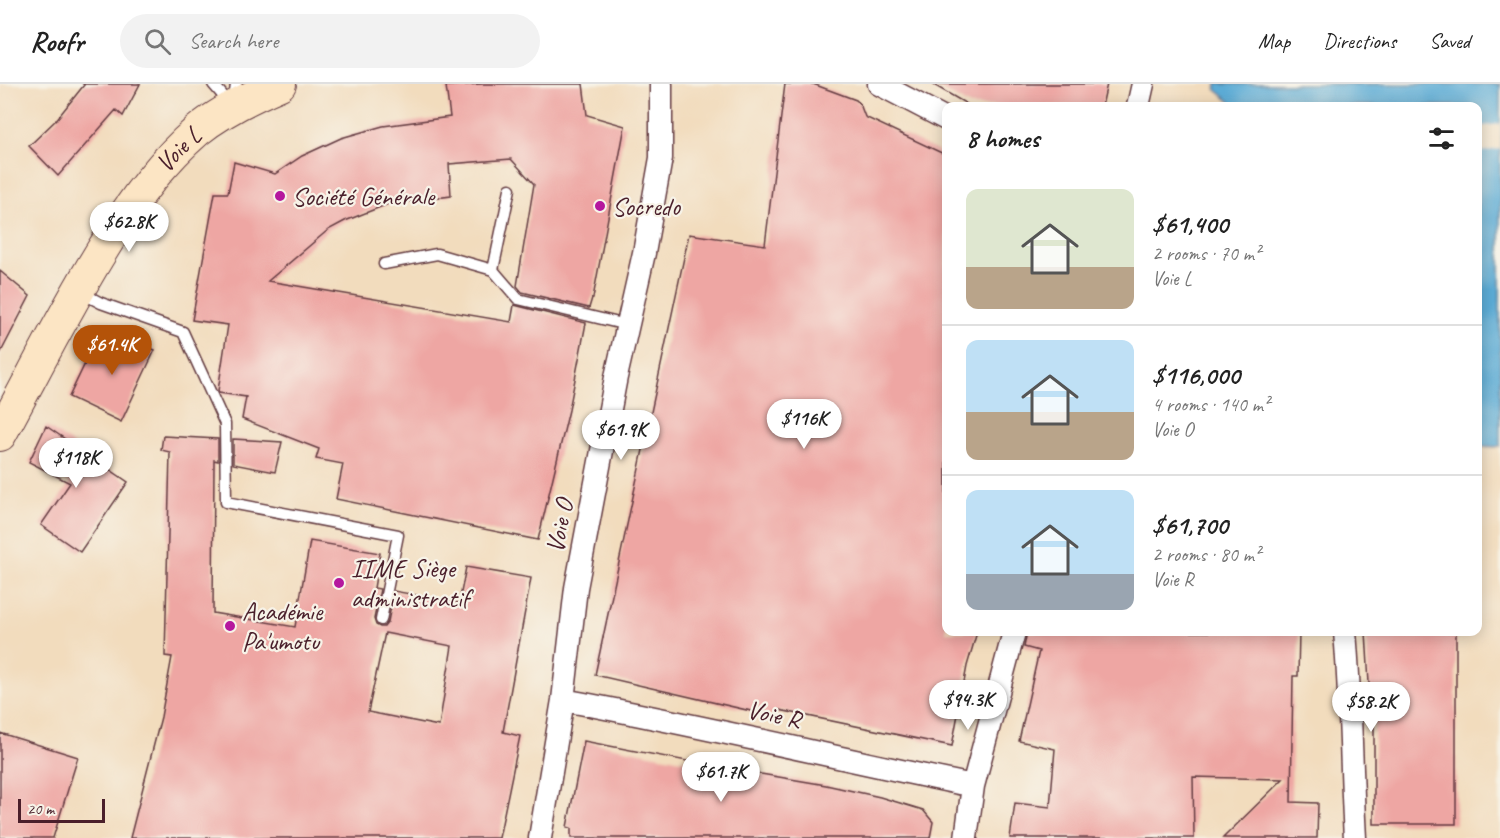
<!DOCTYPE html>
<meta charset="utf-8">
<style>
:root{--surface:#fff;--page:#f2f2f2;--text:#222;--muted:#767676;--line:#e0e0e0;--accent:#b45309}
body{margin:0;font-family:Caveat,sans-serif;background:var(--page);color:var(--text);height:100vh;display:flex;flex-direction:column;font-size:22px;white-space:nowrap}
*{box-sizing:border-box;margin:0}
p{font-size:20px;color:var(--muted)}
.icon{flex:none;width:33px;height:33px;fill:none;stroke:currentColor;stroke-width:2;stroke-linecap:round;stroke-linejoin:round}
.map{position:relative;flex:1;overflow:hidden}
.drawer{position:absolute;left:942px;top:18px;width:540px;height:534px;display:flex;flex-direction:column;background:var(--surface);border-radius:12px;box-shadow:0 3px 15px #0003}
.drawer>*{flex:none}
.scale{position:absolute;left:18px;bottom:15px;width:87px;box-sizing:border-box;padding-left:6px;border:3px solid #4a1f2b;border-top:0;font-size:16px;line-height:21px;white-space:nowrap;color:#4a1f2b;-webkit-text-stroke:4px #f7f3e8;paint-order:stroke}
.price{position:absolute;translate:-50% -51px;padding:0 14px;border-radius:21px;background:#fff;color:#222;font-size:20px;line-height:39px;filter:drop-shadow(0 2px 3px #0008)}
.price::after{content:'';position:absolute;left:50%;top:36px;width:18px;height:14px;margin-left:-9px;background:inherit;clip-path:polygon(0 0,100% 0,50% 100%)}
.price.current{background:var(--accent);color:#fff}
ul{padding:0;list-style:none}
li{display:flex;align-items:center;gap:18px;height:150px;padding:0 24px}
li+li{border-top:2px solid var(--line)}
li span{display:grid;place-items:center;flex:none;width:168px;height:120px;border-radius:12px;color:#555}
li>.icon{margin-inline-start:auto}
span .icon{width:72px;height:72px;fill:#fffc;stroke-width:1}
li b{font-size:26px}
h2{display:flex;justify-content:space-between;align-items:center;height:72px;padding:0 24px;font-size:26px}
header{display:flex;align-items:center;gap:36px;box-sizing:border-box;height:84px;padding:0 30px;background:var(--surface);border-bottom:2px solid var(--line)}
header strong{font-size:28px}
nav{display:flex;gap:33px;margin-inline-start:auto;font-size:21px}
.search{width:420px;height:54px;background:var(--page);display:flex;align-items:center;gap:15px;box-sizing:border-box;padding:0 21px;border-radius:33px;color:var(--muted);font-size:22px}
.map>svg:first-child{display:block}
.water{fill:#5bacd6;stroke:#526680;stroke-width:1.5}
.pier{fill:#f2dcbd}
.building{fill:#eea6a3;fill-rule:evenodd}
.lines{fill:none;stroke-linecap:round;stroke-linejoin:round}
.lane-casing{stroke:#633b41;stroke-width:13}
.street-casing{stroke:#633b41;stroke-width:25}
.secondary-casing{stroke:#633b41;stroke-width:34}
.lane{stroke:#fff;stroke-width:10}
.street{stroke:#fff;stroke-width:22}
.secondary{stroke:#fce5c4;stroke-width:32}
.poi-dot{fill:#b5179e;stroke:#f7f3e8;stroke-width:2}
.labels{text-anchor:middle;stroke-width:4.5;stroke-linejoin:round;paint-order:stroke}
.street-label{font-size:26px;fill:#4a1f2b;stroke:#f7f3e8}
.poi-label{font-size:26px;fill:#4a1f2b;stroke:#f7f3e8;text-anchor:start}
</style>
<header>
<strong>Roofr</strong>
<div class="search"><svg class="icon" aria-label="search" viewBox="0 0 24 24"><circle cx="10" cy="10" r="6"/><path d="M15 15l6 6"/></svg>Search here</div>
<nav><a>Map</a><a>Directions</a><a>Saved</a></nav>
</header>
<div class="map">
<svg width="1500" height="754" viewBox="0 0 1500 754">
<rect width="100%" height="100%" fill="#f7f3e8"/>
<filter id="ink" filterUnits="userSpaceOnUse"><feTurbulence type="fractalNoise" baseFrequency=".0167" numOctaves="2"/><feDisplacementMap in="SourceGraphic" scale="12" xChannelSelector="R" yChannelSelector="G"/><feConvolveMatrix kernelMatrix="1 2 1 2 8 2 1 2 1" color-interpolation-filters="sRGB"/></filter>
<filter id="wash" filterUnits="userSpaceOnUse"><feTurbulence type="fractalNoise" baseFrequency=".008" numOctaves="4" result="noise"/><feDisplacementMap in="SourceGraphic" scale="24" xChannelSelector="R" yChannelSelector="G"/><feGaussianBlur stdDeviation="1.35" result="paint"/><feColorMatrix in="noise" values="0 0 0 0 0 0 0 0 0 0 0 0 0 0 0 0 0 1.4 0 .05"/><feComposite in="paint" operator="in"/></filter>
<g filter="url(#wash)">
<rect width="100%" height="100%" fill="#f2dcbd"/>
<path class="water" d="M 1217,0 L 1500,0 L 1500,363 L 1478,362 L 1478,22 L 1236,22 L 1216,6 Z"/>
<path class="pier" d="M 1500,40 L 1500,65 L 1478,68 L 1478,43 Z"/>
<g id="blocks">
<path class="building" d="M 83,0 L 140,0 L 123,32 L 116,26 L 58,92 L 29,62 L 56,36 L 84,1 Z
M 481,0 L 583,0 L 587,31 L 625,42 L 593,214 L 592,214 L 589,224 L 522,208 L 517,202 L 534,100 L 511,75 L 449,80 L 451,112 L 388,120 L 345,137 L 328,146 L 268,197 L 511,238 L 514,221 L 586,239 L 569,326 L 538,456 L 336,415 L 343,380 L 316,375 L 319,365 L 242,335 L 246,313 L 219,309 L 218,307 L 228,241 L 192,236 L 215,109 L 228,109 L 234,78 L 275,90 L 302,72 L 341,54 L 383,42 L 450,33 L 446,2 Z
M 785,0 L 813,0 L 856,16 L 860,20 L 865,33 L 946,71 L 946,548 L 977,548 L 967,582 L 952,662 L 779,626 L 777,633 L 595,591 L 689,150 L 765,161 Z
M 932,0 L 1107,0 L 1102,22 L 970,22 Z
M 0,187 L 30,212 L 0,270 Z
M 107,248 L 155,266 L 121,338 L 69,313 L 92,265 L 98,267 Z
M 46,342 L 128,398 L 80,468 L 41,441 L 70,399 L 29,378 Z
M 163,352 L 218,355 L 218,377 L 214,376 L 213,529 L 295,543 L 310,457 L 380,469 L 374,504 L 380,505 L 374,535 L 376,541 L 380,543 L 384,543 L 388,538 L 394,507 L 459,519 L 466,483 L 531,494 L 503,648 L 520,652 L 499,754 L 130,754 L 161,633 L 172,573 L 165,572 L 170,368 L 161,366 ZM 385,549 L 452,562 L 439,642 L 368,628 Z
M 233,355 L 282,358 L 275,388 L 233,380 Z
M 1027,548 L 1299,548 L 1298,592 L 1293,592 L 1291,718 L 1318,719 L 1317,754 L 1223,754 L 1283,695 L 1193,693 L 1194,754 L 1010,754 L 1015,719 L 1050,723 L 1055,665 L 1019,657 L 1039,567 L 1024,563 Z
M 1366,548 L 1456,548 L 1456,740 L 1374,740 L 1374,633 L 1371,633 Z
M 0,649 L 78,673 L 53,754 L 0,754 Z
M 584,657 L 702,680 L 703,676 L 761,690 L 826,701 L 880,713 L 923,726 L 933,738 L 930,754 L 571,754 L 571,744 L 567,743 Z"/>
</g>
</g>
<g filter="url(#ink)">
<use href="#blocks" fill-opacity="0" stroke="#633b41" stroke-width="1.5"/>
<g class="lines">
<g class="lane-casing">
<path id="lane" d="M 213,0 L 231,21
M 234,18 L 236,0
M 384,180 L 437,170 L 493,186 L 518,215 L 627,241
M 493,186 L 510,105
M 80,208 L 101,219 L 183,248 L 225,340 L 226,418 L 398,451 L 381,536"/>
</g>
<g class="street-casing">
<path id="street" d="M 879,0 L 946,35
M 1138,22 L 1143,0
M 1345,548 C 1351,616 1351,685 1355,754
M 563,616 C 700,641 836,674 973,702
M 540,754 L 563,616 L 576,504 L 616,293 L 644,169 L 661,74 L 661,0
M 966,754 L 973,702 L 1014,548"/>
</g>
<g class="secondary-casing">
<g id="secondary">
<path id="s1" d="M 0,351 C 35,287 67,222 106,160 C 131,119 160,79 197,47 C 221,27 252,12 280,0"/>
</g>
</g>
<use href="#lane" class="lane"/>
<use href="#street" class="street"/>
<use href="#secondary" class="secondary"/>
</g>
</g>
<g class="poi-dot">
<circle cx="280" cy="112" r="6"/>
<circle cx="600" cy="122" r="6"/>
<circle cx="339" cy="499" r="6"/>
<circle cx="230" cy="542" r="6"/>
</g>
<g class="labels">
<g class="street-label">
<text dy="9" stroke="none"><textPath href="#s1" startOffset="338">Voie L</textPath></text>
<text transform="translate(559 442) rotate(-79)" y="9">Voie O</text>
<text transform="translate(774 630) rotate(12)" y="9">Voie R</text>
</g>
<g class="poi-label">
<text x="292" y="121">Société Générale</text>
<text x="612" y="131">Socredo</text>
<text x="351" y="493">IIME Siège<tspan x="351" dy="30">administratif</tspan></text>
<text x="242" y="536">Académie<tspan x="242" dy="30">Pa'umotu</tspan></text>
</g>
</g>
</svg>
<div class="scale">20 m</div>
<b class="price" style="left:129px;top:169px">$62.8K</b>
<b class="price current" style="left:112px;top:292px">$61.4K</b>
<b class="price" style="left:804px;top:366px">$116K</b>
<b class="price" style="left:621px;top:377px">$61.9K</b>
<b class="price" style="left:76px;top:405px">$118K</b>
<b class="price" style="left:968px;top:647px">$94.3K</b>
<b class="price" style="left:1371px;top:649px">$58.2K</b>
<b class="price" style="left:721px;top:719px">$61.7K</b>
<section class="drawer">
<h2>8 homes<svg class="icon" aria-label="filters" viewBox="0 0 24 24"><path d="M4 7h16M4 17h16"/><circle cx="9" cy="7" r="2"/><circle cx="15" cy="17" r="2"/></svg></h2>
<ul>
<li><span style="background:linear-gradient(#dfe7d0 65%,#b9a48a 0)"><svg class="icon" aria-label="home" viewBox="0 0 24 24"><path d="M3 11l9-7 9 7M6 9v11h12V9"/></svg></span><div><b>$61,400</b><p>2 rooms · 70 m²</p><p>Voie L</p></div></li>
<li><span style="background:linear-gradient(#bfe0f5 60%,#b9a48a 0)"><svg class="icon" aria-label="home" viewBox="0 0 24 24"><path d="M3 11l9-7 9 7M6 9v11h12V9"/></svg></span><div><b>$116,000</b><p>4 rooms · 140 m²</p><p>Voie O</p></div></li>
<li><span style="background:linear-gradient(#bfe0f5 70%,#9aa5b1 0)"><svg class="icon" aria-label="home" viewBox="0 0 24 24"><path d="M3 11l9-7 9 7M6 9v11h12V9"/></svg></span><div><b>$61,700</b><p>2 rooms · 80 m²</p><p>Voie R</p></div></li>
</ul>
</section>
</div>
